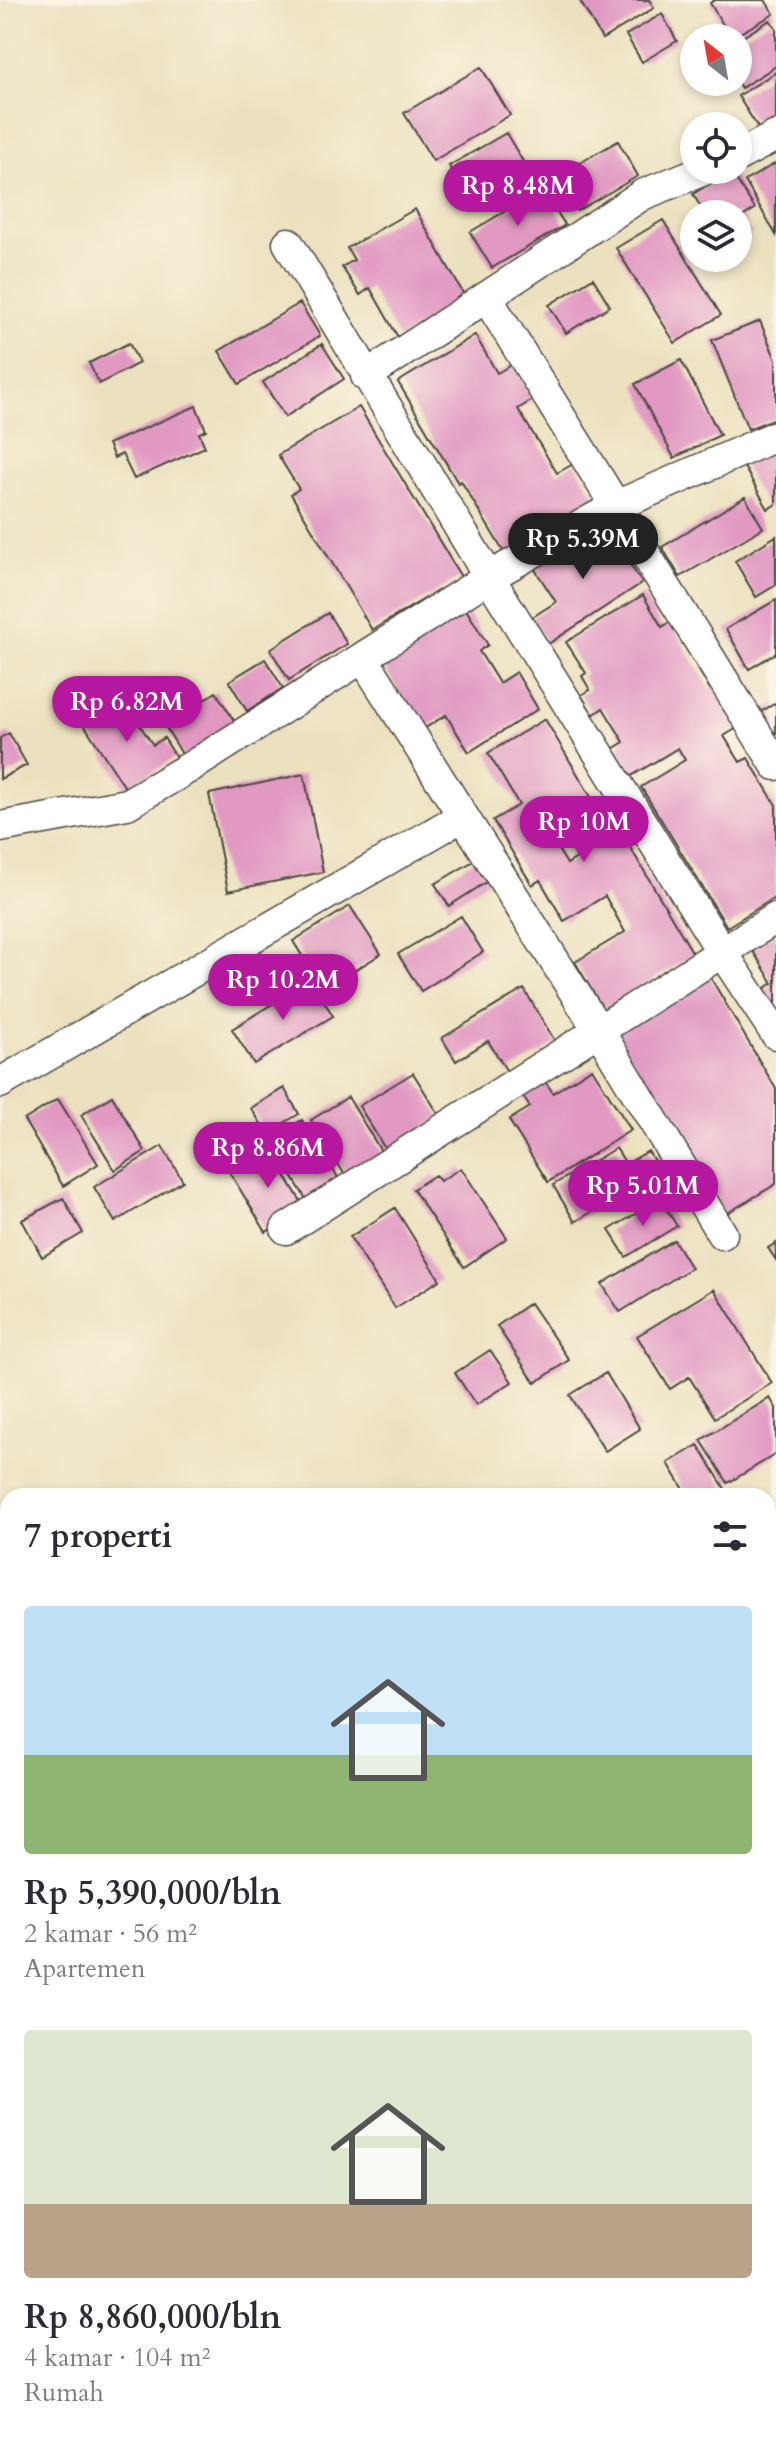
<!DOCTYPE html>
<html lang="id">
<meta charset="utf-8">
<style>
:root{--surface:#fff;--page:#f7f7f7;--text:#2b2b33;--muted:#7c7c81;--accent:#b5179e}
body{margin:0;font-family:Cardo,serif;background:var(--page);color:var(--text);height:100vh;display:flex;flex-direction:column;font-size:30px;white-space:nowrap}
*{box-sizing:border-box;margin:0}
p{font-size:26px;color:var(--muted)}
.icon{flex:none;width:44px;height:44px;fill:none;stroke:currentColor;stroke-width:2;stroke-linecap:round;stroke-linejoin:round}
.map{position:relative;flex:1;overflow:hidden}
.panel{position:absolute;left:0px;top:1488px;width:776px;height:962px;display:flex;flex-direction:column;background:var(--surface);border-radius:24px 24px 0 0;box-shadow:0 4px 12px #0003}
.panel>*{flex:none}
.needle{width:52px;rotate:329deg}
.controls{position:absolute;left:680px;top:24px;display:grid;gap:16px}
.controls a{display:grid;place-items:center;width:72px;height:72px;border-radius:50%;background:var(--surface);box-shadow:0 4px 12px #0003;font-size:40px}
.price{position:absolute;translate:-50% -68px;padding:0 18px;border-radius:28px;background:var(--accent);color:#fff;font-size:26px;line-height:52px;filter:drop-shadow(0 2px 4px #0008)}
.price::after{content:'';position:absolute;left:50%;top:48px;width:24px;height:18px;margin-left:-12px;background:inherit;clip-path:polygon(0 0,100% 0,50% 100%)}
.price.on{background:#222;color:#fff}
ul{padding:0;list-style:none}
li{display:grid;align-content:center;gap:16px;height:424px;padding:0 24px}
li span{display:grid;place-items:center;height:248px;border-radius:8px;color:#555}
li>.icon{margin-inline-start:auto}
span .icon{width:144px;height:144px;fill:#fffc;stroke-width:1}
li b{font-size:34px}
h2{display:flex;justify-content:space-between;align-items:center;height:96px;padding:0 24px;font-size:34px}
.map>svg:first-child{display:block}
.water{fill:#5ab8d8;stroke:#427282;stroke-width:2}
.building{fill:#e199c2;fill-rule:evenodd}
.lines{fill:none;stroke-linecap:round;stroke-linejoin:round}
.minor-casing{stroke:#484641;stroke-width:33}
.minor{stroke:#fff;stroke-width:30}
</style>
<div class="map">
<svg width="776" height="2449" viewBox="0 0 776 2449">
<rect width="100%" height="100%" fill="#fcf5e5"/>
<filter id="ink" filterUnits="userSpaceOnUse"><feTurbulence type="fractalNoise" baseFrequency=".0125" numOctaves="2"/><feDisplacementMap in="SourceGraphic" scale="16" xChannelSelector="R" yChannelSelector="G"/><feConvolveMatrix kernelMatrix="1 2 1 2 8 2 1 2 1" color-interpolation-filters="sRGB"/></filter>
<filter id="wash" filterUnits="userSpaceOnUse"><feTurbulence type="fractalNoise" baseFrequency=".006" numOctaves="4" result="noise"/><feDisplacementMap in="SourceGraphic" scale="32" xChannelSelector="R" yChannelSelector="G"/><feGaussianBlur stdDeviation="1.8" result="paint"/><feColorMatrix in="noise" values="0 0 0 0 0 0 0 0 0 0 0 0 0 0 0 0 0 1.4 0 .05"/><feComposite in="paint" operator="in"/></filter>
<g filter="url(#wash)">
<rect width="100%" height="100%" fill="#ece1bf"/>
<path class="water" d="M 776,1680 L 776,2356 L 768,2360 L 768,1684 Z
M 0,1764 L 8,1766 L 8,2442 L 539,2442 L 518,2449 L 0,2449 Z"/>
<g id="blocks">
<path class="building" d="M 582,0 L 649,0 L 654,8 L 602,39 L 580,1 Z
M 715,0 L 765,0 L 774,14 L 731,38 L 710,3 Z
M 662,14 L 677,41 L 642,62 L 626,35 Z
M 770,20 L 776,28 L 776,66 L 741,88 L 738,83 L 738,40 Z
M 481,67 L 510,115 L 433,161 L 404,113 Z
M 776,72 L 776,125 L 762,134 L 738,96 Z
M 506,133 L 528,170 L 469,203 L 449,166 Z
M 618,141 L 638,176 L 577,211 L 557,176 Z
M 776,163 L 776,235 L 745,181 Z
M 731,171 L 755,209 L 742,217 L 752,234 L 738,243 L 738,214 L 705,214 L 693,194 Z
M 543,189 L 565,225 L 492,268 L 470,232 Z
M 415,209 L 467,300 L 399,339 L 370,288 L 360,295 L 342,267 L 354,260 L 347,248 Z
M 663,220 L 721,315 L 675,343 L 616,248 Z
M 593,278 L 610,306 L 566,333 L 549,305 Z
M 300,303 L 320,336 L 239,384 L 219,351 Z
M 760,321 L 776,360 L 776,418 L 748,429 L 712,340 Z
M 475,335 L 497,373 L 513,364 L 534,399 L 518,409 L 557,473 L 575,463 L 598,502 L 506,556 L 461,481 L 458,483 L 398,382 Z
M 129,343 L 139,363 L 99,384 L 89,363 Z
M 322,344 L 344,379 L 285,417 L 263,382 Z
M 681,360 L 720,435 L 674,458 L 635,384 Z
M 196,406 L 206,430 L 199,433 L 205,447 L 134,479 L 122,454 L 114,458 L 108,444 Z
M 359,407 L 461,577 L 372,630 L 291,494 L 299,489 L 278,455 Z
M 772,448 L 776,456 L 776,504 L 768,509 L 743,465 Z
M 745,497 L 763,528 L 680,577 L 662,547 Z
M 602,521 L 642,583 L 548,644 L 531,618 L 556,602 L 532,565 Z
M 776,536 L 776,585 L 756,597 L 735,561 Z
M 643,595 L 662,627 L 670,622 L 710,689 L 717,685 L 742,725 L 724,736 L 740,762 L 748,758 L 776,805 L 776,897 L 727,927 L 641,787 L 685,760 L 678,748 L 628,778 L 611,750 L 624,742 L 603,708 L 593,715 L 581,695 L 590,690 L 582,676 L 586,673 L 566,642 Z
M 776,600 L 776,653 L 749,669 L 726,629 Z
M 465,608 L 488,645 L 479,651 L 499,683 L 516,672 L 538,709 L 469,752 L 446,715 L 422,730 L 380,661 Z
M 328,613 L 347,644 L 289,680 L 270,649 Z
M 265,659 L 283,688 L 247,711 L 229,681 Z
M 216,692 L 238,727 L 185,759 L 164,724 Z
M 122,698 L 153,745 L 164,738 L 176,757 L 126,789 L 83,723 Z
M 776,703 L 776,741 L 755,715 Z
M 545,719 L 614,836 L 621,832 L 694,955 L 603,1009 L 575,962 L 625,932 L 605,896 L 564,921 L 540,880 L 532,885 L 493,820 L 519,805 L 488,753 ZM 563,828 L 580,856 L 567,864 L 550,836 Z
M 9,733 L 27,765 L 0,779 L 0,738 Z
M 304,774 L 323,872 L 228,891 L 209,794 Z
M 475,860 L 488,881 L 449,906 L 435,884 Z
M 350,906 L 381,954 L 323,990 L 293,941 Z
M 461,916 L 483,952 L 421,991 L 398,954 Z
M 776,933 L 776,1016 L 760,992 L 773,983 L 751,948 Z
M 709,975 L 776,1089 L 776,1184 L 724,1215 L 615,1030 Z
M 311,980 L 333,1016 L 254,1064 L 232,1029 Z
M 524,989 L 556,1043 L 508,1073 L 488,1041 L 456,1061 L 442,1038 Z
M 592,1068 L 631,1130 L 548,1182 L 509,1120 L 530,1107 L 522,1095 L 544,1080 L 553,1093 Z
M 413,1073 L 441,1118 L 387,1152 L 359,1106 Z
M 284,1088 L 299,1114 L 267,1133 L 251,1108 Z
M 112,1096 L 145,1151 L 115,1170 L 81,1115 Z
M 348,1097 L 385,1158 L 348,1180 L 311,1120 Z
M 58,1099 L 98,1164 L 63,1186 L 24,1120 Z
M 302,1120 L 342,1184 L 309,1204 L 270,1140 Z
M 162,1146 L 183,1181 L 115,1222 L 94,1187 Z
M 616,1148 L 626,1164 L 648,1151 L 660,1171 L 575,1222 L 553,1185 Z
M 269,1149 L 305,1208 L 266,1232 L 230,1173 Z
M 461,1168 L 507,1238 L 464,1267 L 413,1189 L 435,1175 L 440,1181 Z
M 63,1198 L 83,1233 L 42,1257 L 22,1220 Z
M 660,1199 L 677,1226 L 626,1257 L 609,1230 Z
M 395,1208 L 440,1280 L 395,1308 L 350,1237 Z
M 674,1240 L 691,1268 L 620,1312 L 602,1284 Z
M 776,1243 L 776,1260 L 768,1248 Z
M 714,1289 L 772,1383 L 715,1418 L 689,1377 L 670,1389 L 637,1336 Z
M 530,1303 L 569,1360 L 535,1383 L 497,1326 Z
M 490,1350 L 512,1382 L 476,1405 L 455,1373 Z
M 606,1373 L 640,1429 L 605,1451 L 570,1395 Z
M 770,1398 L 776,1408 L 776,1454 L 728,1483 L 701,1440 Z
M 698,1445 L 727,1492 L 721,1496 L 688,1496 L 668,1463 Z"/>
</g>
</g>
<g filter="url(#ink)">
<use href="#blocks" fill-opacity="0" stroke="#484641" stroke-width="2"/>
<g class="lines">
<g class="minor-casing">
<path id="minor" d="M 738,156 L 776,136
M 288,243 L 489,577 L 722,952 L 776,1034
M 487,298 L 776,765
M 366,376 L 642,195 L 704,170
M 363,658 L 599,1031 L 722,1234
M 0,827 L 127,804 L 197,763 L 489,577 L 616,506 L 776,436
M 0,1083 L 463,816
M 286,1229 L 776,918"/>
</g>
<use href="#minor" class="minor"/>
</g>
</g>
</svg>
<div class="controls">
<a><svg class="needle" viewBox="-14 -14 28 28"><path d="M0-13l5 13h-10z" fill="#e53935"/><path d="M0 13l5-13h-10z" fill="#7c7c81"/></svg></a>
<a><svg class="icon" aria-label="locate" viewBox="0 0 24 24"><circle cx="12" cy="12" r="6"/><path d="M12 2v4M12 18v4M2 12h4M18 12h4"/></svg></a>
<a><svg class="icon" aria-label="layers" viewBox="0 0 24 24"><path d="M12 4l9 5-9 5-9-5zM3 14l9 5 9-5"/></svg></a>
</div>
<b class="price" style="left:518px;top:228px">Rp 8.48M</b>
<b class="price on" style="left:583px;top:581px">Rp 5.39M</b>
<b class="price" style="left:127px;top:744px">Rp 6.82M</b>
<b class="price" style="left:584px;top:864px">Rp 10M</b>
<b class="price" style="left:283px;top:1022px">Rp 10.2M</b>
<b class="price" style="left:268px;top:1190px">Rp 8.86M</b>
<b class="price" style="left:643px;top:1228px">Rp 5.01M</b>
<section class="panel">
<h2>7 properti<svg class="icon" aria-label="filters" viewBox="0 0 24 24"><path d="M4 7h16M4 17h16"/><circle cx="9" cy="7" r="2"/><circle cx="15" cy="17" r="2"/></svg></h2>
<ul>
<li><span style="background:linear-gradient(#bfe0f5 60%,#8fb573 0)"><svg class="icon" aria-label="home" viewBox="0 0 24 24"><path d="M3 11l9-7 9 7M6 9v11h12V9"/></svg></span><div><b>Rp 5,390,000/bln</b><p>2 kamar · 56 m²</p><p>Apartemen</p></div></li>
<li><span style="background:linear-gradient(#dfe7d0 70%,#b9a48a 0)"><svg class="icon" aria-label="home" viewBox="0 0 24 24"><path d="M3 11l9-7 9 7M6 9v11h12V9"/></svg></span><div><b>Rp 8,860,000/bln</b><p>4 kamar · 104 m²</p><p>Rumah</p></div></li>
</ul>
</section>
</div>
